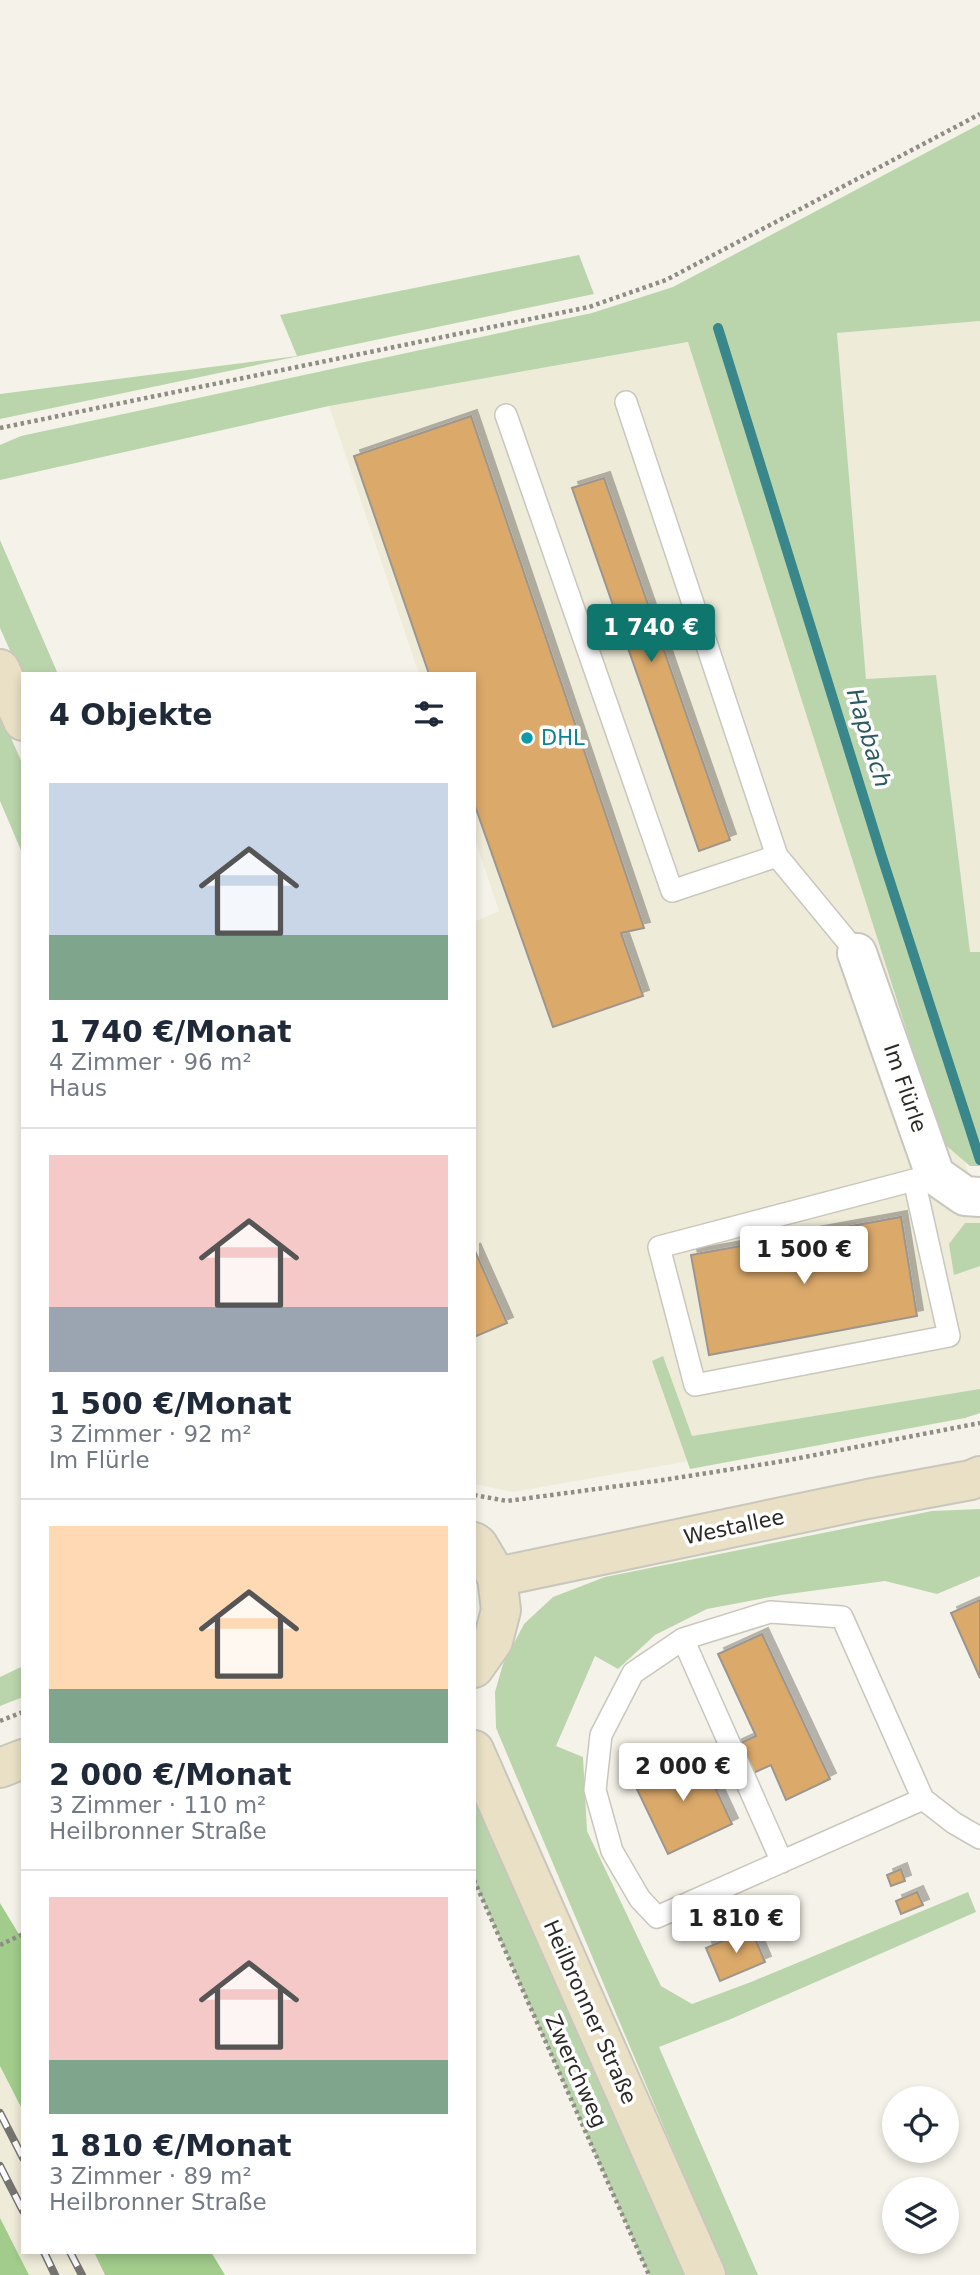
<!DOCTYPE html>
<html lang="de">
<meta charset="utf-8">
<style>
:root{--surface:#fff;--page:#f6f6f7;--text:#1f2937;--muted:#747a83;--line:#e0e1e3;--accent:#0f766e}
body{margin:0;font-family:"DejaVu Sans",sans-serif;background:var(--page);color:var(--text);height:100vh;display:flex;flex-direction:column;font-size:26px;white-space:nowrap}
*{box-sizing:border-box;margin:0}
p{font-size:23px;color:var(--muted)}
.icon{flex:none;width:38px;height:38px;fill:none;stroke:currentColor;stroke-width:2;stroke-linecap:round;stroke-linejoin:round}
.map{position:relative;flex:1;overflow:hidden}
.sheet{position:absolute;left:21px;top:672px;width:455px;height:1582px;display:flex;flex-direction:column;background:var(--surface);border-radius:0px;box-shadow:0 4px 10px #0003}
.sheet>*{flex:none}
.fabs{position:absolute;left:882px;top:2086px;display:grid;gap:14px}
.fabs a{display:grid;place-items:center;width:77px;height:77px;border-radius:50%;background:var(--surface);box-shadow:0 4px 10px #0003;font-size:35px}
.price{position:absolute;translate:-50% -60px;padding:0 16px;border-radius:7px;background:#fff;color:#222;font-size:23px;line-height:46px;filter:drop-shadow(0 2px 4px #0008)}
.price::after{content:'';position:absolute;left:50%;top:42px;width:21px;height:16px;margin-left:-10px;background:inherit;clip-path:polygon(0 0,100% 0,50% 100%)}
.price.on{background:var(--accent);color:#fff}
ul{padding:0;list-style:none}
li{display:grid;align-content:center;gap:14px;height:371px;padding:0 28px}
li+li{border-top:2px solid var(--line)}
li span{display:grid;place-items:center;height:217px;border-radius:0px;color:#555}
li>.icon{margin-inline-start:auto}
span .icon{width:126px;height:126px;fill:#fffc;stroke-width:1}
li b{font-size:30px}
h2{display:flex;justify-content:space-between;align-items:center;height:84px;padding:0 28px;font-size:30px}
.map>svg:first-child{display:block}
.built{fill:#eeebd9}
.green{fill:#bad5ac}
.forest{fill:#a1cc8b}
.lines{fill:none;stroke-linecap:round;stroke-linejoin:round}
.stream{stroke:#39868b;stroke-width:10}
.building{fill:#dba96a;stroke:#9d968e;stroke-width:2;filter:url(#shadow)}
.service-casing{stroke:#c9c7bd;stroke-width:24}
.minor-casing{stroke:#c9c7bd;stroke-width:42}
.secondary-casing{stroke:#c9c7bd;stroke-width:42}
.path{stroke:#8f8d86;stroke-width:4.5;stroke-dasharray:3.5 3.5;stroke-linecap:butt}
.service{stroke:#fff;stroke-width:21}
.minor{stroke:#fff;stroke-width:38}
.secondary{stroke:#e9e0c5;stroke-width:38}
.rail-casing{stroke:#75746e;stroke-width:8}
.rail{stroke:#fff;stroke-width:5;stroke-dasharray:16;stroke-linecap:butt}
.culture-dot{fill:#0f9aa8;stroke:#fff;stroke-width:2.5}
.labels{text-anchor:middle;stroke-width:7;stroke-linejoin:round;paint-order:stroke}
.culture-label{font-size:21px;fill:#0d838f;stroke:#fff;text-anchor:start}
.street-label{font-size:21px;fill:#2a2925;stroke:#fff}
.water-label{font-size:23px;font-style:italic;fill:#2c5b5f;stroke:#fff}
</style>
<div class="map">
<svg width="980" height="2275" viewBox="0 0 980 2275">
<defs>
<filter id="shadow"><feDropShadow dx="6" dy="-6" stdDeviation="0" flood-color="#0004"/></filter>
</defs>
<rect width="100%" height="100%" fill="#f5f3e9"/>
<path class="built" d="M 980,321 L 980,952 L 970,953 L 866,679 L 837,333 Z
M 689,342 L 980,1207 L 980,1404 L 689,1461 L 513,1492 L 474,1484 L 474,922 L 499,911 L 474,837 L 474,674 L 419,674 L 329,406 Z
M 0,2066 L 23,2111 L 23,2252 L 94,2252 L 105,2275 L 29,2275 L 0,2218 Z"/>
<path class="green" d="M 980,124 L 980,321 L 837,333 L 866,679 L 936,675 L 970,952 L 980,952 L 980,1166 L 970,1166 L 942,1142 L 688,342 L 329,406 L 0,480 L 0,445 L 21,436 L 592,313 L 673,287 Z
M 579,255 L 594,294 L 0,419 L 0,394 L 297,356 L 280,315 Z
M 0,540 L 58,674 L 23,674 L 23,680 L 0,628 Z
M 0,713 L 23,765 L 23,855 L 0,801 Z
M 965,1223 L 980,1223 L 980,1266 L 954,1275 L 949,1244 Z
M 663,1356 L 692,1436 L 980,1389 L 980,1413 L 965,1418 L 690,1469 L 652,1361 Z
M 980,1509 L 980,1576 L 937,1594 L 885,1581 L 781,1595 L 707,1609 L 655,1635 L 618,1669 L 595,1656 L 556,1746 L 583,1757 L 587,1831 L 661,1986 L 692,2004 L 751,1982 L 968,1892 L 976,1912 L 731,2019 L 659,2047 L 758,2275 L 726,2275 L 496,1728 L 495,1692 L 503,1664 L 524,1624 L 553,1597 L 605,1577 L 932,1511 Z
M 23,1666 L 23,1697 L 0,1706 L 0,1677 Z
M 474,1750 L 706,2275 L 649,2275 L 474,1880 Z"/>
<path class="forest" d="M 0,1903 L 23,1941 L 23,2111 L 0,2066 Z
M 0,2218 L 29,2275 L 0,2275 Z
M 94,2252 L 211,2252 L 225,2275 L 105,2275 Z"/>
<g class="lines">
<path class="stream" d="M 718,328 L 882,857 L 980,1160"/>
</g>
<path class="building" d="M 471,416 L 644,928 L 621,933 L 643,996 L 553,1027 L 474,803 L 474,674 L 429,674 L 354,456 Z
M 604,478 L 730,840 L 699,851 L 572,488 Z
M 901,1217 L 917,1316 L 709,1355 L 691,1255 Z
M 474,1249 L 507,1323 L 474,1337 Z
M 980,1600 L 980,1678 L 951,1613 Z
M 762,1634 L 830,1779 L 786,1800 L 771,1765 L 716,1790 L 702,1761 L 756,1736 L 718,1654 Z
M 699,1753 L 732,1824 L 668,1854 L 634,1783 Z
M 901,1869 L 905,1881 L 891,1886 L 887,1875 Z
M 917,1892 L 923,1905 L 901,1914 L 896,1901 Z
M 751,1929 L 765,1962 L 720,1981 L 706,1948 Z"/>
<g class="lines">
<g class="service-casing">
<path id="service" d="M 626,402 L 777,856
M 506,415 L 672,891 L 777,856 L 857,953
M 914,1180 L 949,1336 L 695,1385 L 659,1247 L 914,1180 L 935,1175
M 683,1639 L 782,1862
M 923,1799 L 657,1917 L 640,1899 L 612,1851 L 595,1790 L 601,1735 L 633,1673 L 683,1639 L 770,1612 L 842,1617 L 923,1799 L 954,1823 L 980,1838"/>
</g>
<g class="minor-casing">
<path id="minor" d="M 857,953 L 935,1175 L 965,1196 L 980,1197"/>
</g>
<g class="secondary-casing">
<path id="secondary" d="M 0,669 L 23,721
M 474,1542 L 478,1545 L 497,1577 L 501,1610 L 493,1641 L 474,1668
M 497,1577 L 868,1499 L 971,1480 L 980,1476
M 474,1750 L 706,2275
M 0,1768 L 23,1759"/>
</g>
<path class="path" d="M 0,428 L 589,307 L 666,280 L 980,114
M 474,1495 L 507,1501 L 663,1480 L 784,1461 L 980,1423
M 0,1721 L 23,1712
M 474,1880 L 649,2275
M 0,1945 L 23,1934"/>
<use href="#service" class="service"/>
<use href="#minor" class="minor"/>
<use href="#secondary" class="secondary"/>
<g class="rail-casing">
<path id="rail" d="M 0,2113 L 23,2158
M 0,2166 L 23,2211
M 44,2252 L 55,2275
M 70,2252 L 82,2275"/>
</g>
<use href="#rail" class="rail"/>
</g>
<circle class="culture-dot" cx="527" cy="738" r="7"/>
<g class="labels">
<g class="culture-label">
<text x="541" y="745">DHL</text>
</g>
<g class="street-label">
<text transform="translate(905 1088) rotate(71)" y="7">Im Flürle</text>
<text transform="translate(734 1527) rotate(-12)" y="7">Westallee</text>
<text transform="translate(590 2012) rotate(66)" y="7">Heilbronner Straße</text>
<text transform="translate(576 2071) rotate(66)" y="7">Zwerchweg</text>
</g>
<g class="water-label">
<text transform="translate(869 738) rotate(73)" y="8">Hapbach</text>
</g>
</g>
</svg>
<div class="fabs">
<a><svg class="icon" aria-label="locate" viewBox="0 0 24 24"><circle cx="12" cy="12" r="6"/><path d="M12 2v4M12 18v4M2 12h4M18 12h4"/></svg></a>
<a><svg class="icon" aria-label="layers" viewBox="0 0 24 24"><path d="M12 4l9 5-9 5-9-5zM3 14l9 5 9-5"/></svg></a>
</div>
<b class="price on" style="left:651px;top:664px">1 740 €</b>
<b class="price" style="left:804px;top:1286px">1 500 €</b>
<b class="price" style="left:683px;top:1803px">2 000 €</b>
<b class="price" style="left:736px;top:1955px">1 810 €</b>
<section class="sheet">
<h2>4 Objekte<svg class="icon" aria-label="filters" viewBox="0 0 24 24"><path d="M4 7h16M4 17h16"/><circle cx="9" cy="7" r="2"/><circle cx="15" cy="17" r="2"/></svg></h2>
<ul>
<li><span style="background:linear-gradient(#c9d6e8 70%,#7fa58c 0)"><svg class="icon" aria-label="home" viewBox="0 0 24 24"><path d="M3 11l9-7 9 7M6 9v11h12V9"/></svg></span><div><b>1 740 €/Monat</b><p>4 Zimmer · 96 m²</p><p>Haus</p></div></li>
<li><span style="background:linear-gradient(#f6c9c9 70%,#9aa5b1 0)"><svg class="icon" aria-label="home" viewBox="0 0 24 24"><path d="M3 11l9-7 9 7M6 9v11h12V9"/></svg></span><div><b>1 500 €/Monat</b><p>3 Zimmer · 92 m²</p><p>Im Flürle</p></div></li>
<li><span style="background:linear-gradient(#ffd9b3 75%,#7fa58c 0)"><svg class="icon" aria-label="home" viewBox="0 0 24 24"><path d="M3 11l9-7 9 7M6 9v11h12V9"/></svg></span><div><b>2 000 €/Monat</b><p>3 Zimmer · 110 m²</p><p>Heilbronner Straße</p></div></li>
<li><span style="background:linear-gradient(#f6c9c9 75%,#7fa58c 0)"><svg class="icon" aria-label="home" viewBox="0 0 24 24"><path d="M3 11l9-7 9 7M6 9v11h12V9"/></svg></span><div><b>1 810 €/Monat</b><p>3 Zimmer · 89 m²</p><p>Heilbronner Straße</p></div></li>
</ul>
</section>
</div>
